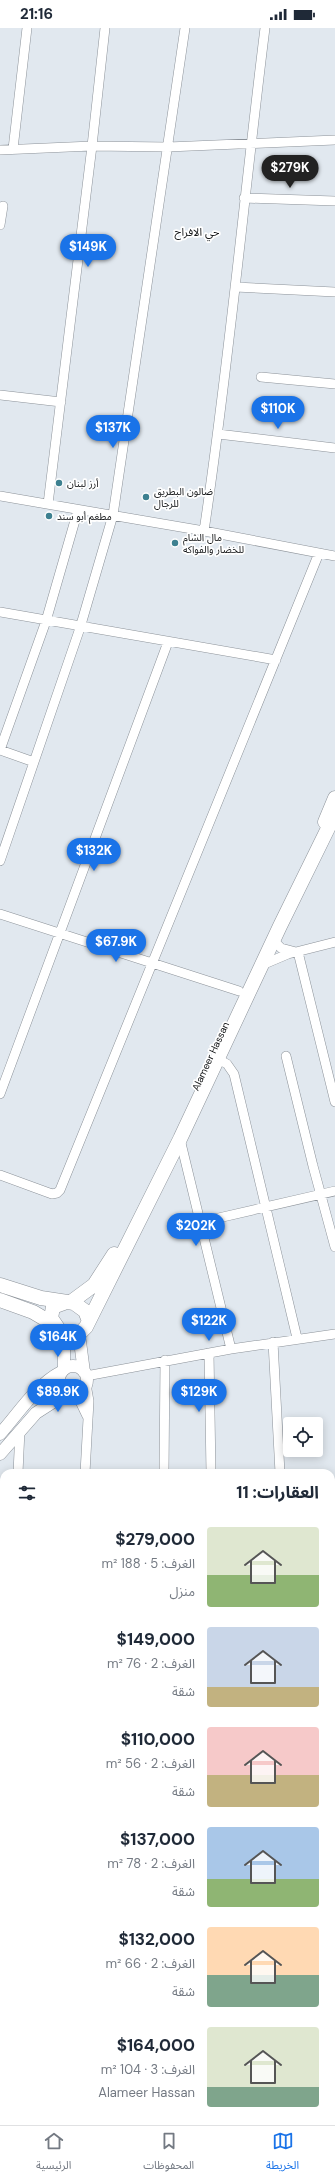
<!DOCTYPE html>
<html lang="ar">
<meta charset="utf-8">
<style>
:root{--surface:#fff;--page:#f6f6f7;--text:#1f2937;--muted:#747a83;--line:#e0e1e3;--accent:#1a73e8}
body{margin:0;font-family:"DM Sans","Noto Sans Arabic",sans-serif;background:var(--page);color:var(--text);direction:rtl;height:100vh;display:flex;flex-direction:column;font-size:15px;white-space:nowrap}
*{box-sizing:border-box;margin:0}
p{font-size:13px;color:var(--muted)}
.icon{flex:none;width:22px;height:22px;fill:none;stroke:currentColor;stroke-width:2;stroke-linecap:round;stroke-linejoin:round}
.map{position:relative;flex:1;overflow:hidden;direction:ltr}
.side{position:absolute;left:0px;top:1441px;width:335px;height:656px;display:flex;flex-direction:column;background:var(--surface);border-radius:12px 12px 0 0;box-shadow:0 2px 10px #0003;direction:rtl}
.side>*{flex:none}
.tools{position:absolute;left:283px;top:1389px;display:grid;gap:8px}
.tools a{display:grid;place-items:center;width:40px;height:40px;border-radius:4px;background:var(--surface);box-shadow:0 2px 10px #0003;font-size:20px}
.price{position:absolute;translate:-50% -34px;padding:0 9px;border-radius:14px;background:var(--accent);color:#fff;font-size:13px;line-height:26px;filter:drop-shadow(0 1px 2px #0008)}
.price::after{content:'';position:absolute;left:50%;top:24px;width:12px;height:9px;margin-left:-6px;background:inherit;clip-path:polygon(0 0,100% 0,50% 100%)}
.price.selected{background:#222;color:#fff}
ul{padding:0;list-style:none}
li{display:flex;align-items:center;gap:12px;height:100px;padding:0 16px}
li span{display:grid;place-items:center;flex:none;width:112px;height:80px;border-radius:4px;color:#555}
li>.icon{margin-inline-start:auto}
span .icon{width:48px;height:48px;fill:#fffc;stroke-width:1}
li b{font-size:17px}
h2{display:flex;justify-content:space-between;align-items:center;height:48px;padding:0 16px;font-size:17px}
.status{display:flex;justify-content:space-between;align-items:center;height:28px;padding:0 20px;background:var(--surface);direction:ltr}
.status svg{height:11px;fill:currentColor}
.tab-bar{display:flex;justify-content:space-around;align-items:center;height:56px;border-top:1px solid var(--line);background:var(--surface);font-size:11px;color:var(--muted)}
.tab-bar a{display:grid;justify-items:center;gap:2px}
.tab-bar .selected{color:var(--accent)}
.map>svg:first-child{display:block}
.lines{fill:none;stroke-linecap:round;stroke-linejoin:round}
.street-casing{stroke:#8c9299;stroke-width:10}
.secondary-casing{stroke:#8c9299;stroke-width:13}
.primary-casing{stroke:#8c9299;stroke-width:15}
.street{stroke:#fff;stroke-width:9}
.secondary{stroke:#fff;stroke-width:12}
.primary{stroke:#fff;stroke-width:14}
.poi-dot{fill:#3d8090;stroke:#fff;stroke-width:1.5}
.labels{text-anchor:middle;stroke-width:3.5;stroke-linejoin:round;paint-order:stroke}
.poi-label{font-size:10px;fill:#131517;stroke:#fff;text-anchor:start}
.street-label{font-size:10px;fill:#131517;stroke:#fff}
.neighbourhood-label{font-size:11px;fill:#131517;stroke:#fff}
</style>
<div class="status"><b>21:16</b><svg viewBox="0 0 49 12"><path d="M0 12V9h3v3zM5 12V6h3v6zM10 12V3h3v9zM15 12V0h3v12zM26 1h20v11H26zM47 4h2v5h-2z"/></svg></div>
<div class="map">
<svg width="335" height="2097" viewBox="0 0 335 2097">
<rect width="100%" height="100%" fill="#e1e8ef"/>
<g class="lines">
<g class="street-casing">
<path id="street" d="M 13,121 L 27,0
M 0,122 L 92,118 L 168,119 L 335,112
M 244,170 L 335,173
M 0,197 L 3,178
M 235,259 L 335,264
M 261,349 L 335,356
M 0,367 L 61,374
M 218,406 L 335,420
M 0,468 L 204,503 L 335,528
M 48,476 L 92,118 L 105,0
M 204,503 C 229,336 244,168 265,0
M 0,584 L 276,632
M 0,722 L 46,593 L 78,482
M 0,722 L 34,734
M 0,833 L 80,600 L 113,487 L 185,0
M 0,886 L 239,963
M 273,912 L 281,920 L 296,924
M 298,924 L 335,1074
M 262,937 L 288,926 L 335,914
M 286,1028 L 313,1138 L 335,1219
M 218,1031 L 227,1036 L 234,1046 L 297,1310
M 0,1066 L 168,614
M 180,1111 L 231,1321
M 0,1147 L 52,1166 L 57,1165 L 60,1162 L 319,525
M 201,1194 L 335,1163
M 273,1314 L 280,1445
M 209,1325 L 211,1445
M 86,1348 L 231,1321 L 335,1306
M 76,1365 L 87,1388
M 18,1445 L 20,1402
M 85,1445 L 89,1373 L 86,1356
M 164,1445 L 165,1332
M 331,1527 L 335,1527
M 0,1594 L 4,1594
M 331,1597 L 335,1596
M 331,1687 L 335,1686
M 0,1775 L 4,1714
M 0,1901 L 4,1901
M 331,1991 L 335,1991
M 331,2085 L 335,2085
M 222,2093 L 222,2097
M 58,2097 L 58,2093
M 297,2097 L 306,2093"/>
</g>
<g class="secondary-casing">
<path id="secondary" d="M 79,1306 L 84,1344
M59 1352a14 14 0 1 1 28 0a14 14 0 1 1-28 0Z
M 64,1341 L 64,1306
M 0,1406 C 18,1386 36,1357 61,1344
M 0,1426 L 36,1385 L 67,1365"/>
</g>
<g class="primary-casing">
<path id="primary" d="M 325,794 L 335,770
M 0,1257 L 41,1270 L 74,1275 L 85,1283 L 89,1293
M 0,1272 L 33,1284 L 55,1297
M 71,1274 L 94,1257 L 114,1226
M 64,1275 L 53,1279 L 51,1290 L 60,1303 L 69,1308 L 79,1306 L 86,1299 L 180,1111 L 280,898 L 335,786"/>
</g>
<use href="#street" class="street"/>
<use href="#secondary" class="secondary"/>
<use href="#primary" class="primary"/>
</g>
<g class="poi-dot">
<circle cx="59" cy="455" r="4"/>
<circle cx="146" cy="469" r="4"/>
<circle cx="49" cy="488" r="4"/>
<circle cx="175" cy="515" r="4"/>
</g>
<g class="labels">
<g class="poi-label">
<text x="67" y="459">أرز لبنان</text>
<text x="154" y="467">ضالون البطريق<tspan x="154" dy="12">للرجال</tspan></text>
<text x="57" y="492">مطغم أبو سند</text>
<text x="183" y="513">مال الشام<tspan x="183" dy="12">للخضار والفواكه</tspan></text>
</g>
<g class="street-label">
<text transform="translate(210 1028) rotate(-65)" y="4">Alameer Hassan</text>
</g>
<g class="neighbourhood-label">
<text x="197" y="208">حي الافراح</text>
</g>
</g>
</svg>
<div class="tools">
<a><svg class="icon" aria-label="locate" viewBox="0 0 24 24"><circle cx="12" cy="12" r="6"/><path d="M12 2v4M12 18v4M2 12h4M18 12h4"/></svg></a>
</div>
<b class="price selected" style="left:290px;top:161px">$279K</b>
<b class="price" style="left:88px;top:240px">$149K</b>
<b class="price" style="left:278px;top:402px">$110K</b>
<b class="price" style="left:113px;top:421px">$137K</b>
<b class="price" style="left:94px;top:844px">$132K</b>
<b class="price" style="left:116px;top:935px">$67.9K</b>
<b class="price" style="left:196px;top:1219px">$202K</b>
<b class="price" style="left:209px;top:1314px">$122K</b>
<b class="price" style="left:58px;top:1330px">$164K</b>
<b class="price" style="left:58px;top:1385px">$89.9K</b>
<b class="price" style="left:199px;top:1385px">$129K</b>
<section class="side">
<h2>العقارات: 11<svg class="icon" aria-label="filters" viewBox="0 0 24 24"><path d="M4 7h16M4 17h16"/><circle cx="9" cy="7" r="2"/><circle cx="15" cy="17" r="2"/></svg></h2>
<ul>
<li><span style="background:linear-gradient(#dfe7d0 60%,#8fb573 0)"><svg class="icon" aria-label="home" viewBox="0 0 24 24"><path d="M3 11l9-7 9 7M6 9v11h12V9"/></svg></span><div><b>$279,000</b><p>الغرف: 5 · 188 m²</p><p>منزل</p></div></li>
<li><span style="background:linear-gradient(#c9d6e8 75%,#c2b280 0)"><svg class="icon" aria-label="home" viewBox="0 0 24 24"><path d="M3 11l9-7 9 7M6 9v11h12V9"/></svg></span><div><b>$149,000</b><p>الغرف: 2 · 76 m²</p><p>شقة</p></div></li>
<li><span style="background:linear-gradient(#f6c9c9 60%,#c2b280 0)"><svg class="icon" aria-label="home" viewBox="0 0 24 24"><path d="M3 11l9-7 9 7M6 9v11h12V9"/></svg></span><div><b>$110,000</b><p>الغرف: 2 · 56 m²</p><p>شقة</p></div></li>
<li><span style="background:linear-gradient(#a9c7e8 65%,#8fb573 0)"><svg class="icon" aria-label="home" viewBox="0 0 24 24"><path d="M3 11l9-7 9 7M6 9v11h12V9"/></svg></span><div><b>$137,000</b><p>الغرف: 2 · 78 m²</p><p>شقة</p></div></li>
<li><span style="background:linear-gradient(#ffd9b3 60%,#7fa58c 0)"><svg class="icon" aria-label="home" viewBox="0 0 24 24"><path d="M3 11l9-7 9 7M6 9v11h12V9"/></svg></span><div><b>$132,000</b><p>الغرف: 2 · 66 m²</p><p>شقة</p></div></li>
<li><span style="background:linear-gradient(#dfe7d0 75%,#7fa58c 0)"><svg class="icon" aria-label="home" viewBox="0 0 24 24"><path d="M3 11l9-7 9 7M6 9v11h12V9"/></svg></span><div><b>$164,000</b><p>الغرف: 3 · 104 m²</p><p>Alameer Hassan</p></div></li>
</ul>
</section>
</div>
<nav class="tab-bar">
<a class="selected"><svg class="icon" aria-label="map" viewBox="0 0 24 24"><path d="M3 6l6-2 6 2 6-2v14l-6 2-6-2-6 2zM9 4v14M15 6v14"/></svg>الخريطة</a>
<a><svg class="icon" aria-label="saved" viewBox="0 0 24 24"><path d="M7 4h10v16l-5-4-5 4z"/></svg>المحفوظات</a>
<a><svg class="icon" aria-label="home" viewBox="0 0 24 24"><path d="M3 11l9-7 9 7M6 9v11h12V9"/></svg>الرئيسية</a>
</nav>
